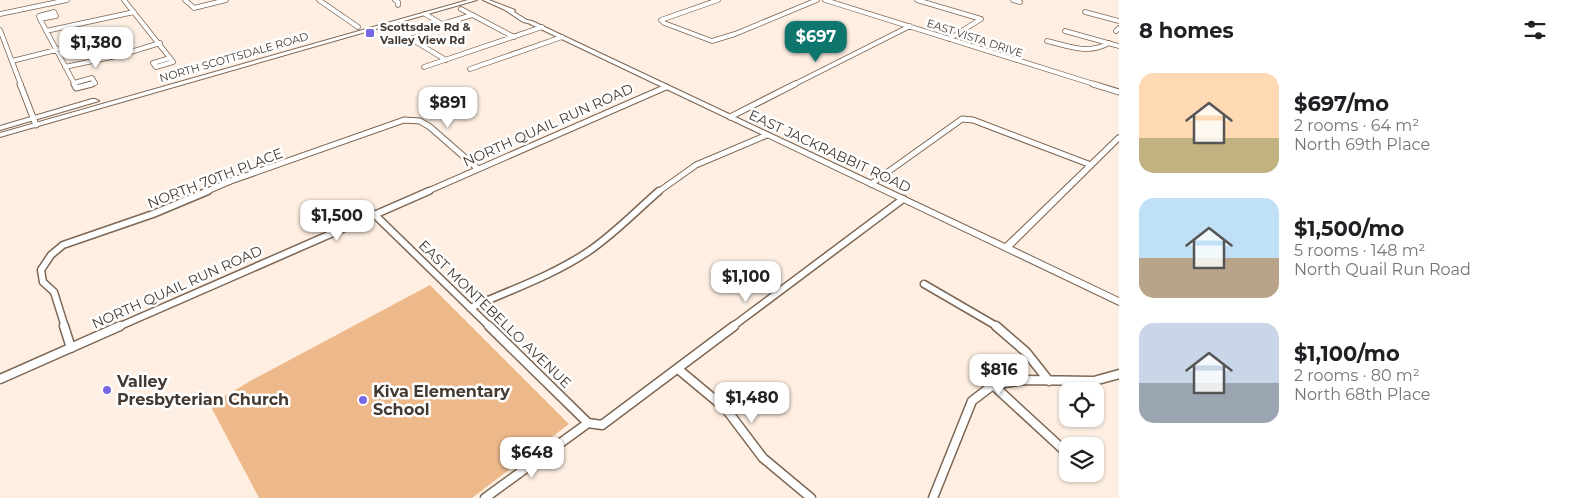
<!DOCTYPE html>
<meta charset="utf-8">
<style>
:root{--surface:#fff;--page:#f6f6f6;--text:#202124;--muted:#757577;--accent:#0f766e}
body{margin:0;font-family:Montserrat,sans-serif;background:var(--page);color:var(--text);height:100vh;display:flex;flex-direction:column;font-size:19px;white-space:nowrap}
*{box-sizing:border-box;margin:0}
p{font-size:16px;color:var(--muted)}
.icon{flex:none;width:28px;height:28px;fill:none;stroke:currentColor;stroke-width:2;stroke-linecap:round;stroke-linejoin:round}
.map{position:relative;flex:1;overflow:hidden}
.side{display:flex;flex-direction:column;background:var(--surface);width:450px}
.side>*{flex:none}
.controls{position:absolute;left:1059px;top:382px;display:grid;gap:10px}
.controls a{display:grid;place-items:center;width:45px;height:45px;border-radius:10px;background:var(--surface);box-shadow:0 1px 4px #0004;font-size:25px}
.price{position:absolute;translate:-50% -42px;padding:0 11px;border-radius:10px;background:#fff;color:#222;font-size:16px;line-height:32px;filter:drop-shadow(0 1px 2px #0008)}
.price::after{content:'';position:absolute;left:50%;top:30px;width:15px;height:11px;margin-left:-8px;background:inherit;clip-path:polygon(0 0,100% 0,50% 100%)}
.price.on{background:var(--accent);color:#fff}
ul{padding:0;list-style:none}
li{display:flex;align-items:center;gap:15px;height:125px;padding:0 20px}
li span{display:grid;place-items:center;flex:none;width:140px;height:100px;border-radius:15px;color:#555}
li>.icon{margin-inline-start:auto}
span .icon{width:60px;height:60px;fill:#fffc;stroke-width:1}
li b{font-size:21px}
h2{display:flex;justify-content:space-between;align-items:center;height:60px;padding:0 20px;font-size:21px}
main{display:flex;flex:1;min-height:0}
.map>svg:first-child{display:block}
.green{fill:#eeb98a}
.lines{fill:none;stroke-linecap:round;stroke-linejoin:round}
.street-far3-casing{stroke:#7c6654;stroke-width:5.5}
.street-far2-casing{stroke:#7c6654;stroke-width:7}
.street-far1-casing{stroke:#7c6654;stroke-width:9}
.street-casing{stroke:#7c6654;stroke-width:11}
.secondary-casing{stroke:#7c6654;stroke-width:2}
.primary-casing{stroke:#7c6654;stroke-width:2}
.street-far3{stroke:#fff;stroke-width:4}
.street-far2{stroke:#fff;stroke-width:5}
.street-far1{stroke:#fff;stroke-width:6}
.street{stroke:#fff;stroke-width:8}
.secondary{fill:#fff;fill-rule:evenodd}
.primary{fill:#fff;fill-rule:evenodd}
.poi-dot{fill:#7667e2;stroke:#fff;stroke-width:2}
.labels{text-anchor:middle;stroke-width:5;stroke-linejoin:round;paint-order:stroke}
.far-poi-label{font-size:11px;font-weight:bold;fill:#443a32;stroke:#fff;text-anchor:start}
.far-street-label{font-size:11px;fill:#443a32;stroke:#fff}
.street-label{font-size:14px;fill:#443a32;stroke:#fff}
.near-poi-label{font-size:16px;font-weight:bold;fill:#443a32;stroke:#fff;text-anchor:start}
</style>
<main>
<div class="map">
<svg width="1119" height="498" viewBox="0 0 1119 498">
<rect width="100%" height="100%" fill="#feefe2"/>
<path class="green" d="M 430,285 L 569,424 L 472,498 L 259,498 L 210,405 L 252,380 Z"/>
<g class="lines">
<g class="street-far3-casing">
<path id="street-far3" d="M 124,0 L 170,58
M 185,0 L 194,8 L 226,0
M 319,0 L 358,27
M 395,0 L 398,2 L 398,5
M 718,0 L 661,20 L 664,23 L 712,41 L 735,34 L 817,0
M 825,0 L 1097,85
M 917,0 L 981,19
M 1013,0 L 1020,2
M 461,9 L 514,37
M 54,12 L 56,16 L 40,19 L 39,16 Z
M 1085,12 L 1119,21
M 0,14 L 67,0
M 425,14 L 442,24
M 40,19 L 74,83
M 393,28 L 446,60
M 0,30 L 21,85
M 46,31 L 134,12
M 1065,31 L 1119,46
M 1116,31 L 1119,28
M 101,35 L 109,36 L 102,40 L 94,39 Z
M 406,35 L 472,15
M 949,39 L 981,19
M 1047,41 C 1069,46 1088,55 1109,43
M 170,58 L 173,62 L 156,67 L 153,63 Z
M 12,61 L 96,40
M 65,67 L 121,55 L 160,43
M 424,67 L 542,27
M 470,69 L 562,37
M 75,85 L 74,83 L 92,78 L 95,83 L 87,85
M 793,85 L 910,26"/>
</g>
<g class="street-far2-casing">
<path id="street-far2" d="M 20,84 L 36,125
M 74,84 L 76,88 L 92,84
M 1093,84 L 1119,92
M 730,117 L 795,84
M 871,184 L 962,119 L 973,120 L 1091,165
M 205,192 L 231,181 L 404,120 L 420,121 L 430,127 L 478,169
M 426,192 L 666,87
M 658,192 L 696,165 L 767,135"/>
</g>
<g class="street-far1-casing">
<path id="street-far1" d="M 374,214 L 490,327
M 924,284 L 998,327
M 470,308 C 510,290 552,276 589,251 C 614,234 636,211 659,191
M 65,327 L 54,292 L 43,282 L 41,270 L 51,255 L 63,245 L 153,214 L 208,191
M 118,327 L 429,191
M 732,327 L 903,199"/>
</g>
<g class="street-casing">
<path id="street" d="M 64,326 L 71,348
M 489,326 L 588,423 L 602,425 L 734,326
M 996,326 L 1026,352 L 1049,381
M 678,369 L 726,409 L 763,458 L 811,498
M 0,379 L 120,326
M 993,385 L 1068,454
M 485,498 L 588,423
M 933,498 L 972,401 L 993,385 L 1023,380 L 1094,381 L 1119,374"/>
</g>
<g class="secondary-casing">
<path id="secondary" d="M 483,0 L 489,0 L 515,10 L 514,12 L 527,20 L 532,21 L 1005,244 L 1117,136 L 1119,135 L 1119,141 L 1012,247 L 1119,298 L 1119,305 L 528,23 L 523,22 L 505,10 Z"/>
</g>
<g class="primary-casing">
<path id="primary" d="M 468,0 L 477,0 L 0,137 L 0,133 Z
M 92,99 L 95,99 L 99,101 L 0,130 L 0,126 Z"/>
</g>
<use href="#street-far3" class="street-far3"/>
<use href="#street-far2" class="street-far2"/>
<use href="#street-far1" class="street-far1"/>
<use href="#street" class="street"/>
<use href="#secondary" class="secondary"/>
<use href="#primary" class="primary"/>
</g>
<g class="poi-dot">
<rect x="365" y="28" width="10" height="10" rx="2.5"/>
<circle cx="107" cy="390" r="5"/>
<circle cx="363" cy="400" r="5"/>
</g>
<g class="labels">
<g class="far-poi-label">
<text x="380" y="31">Scottsdale Rd &amp;<tspan x="380" dy="13">Valley View Rd</tspan></text>
</g>
<g class="far-street-label">
<text transform="translate(975 38) rotate(18)" y="4">EAST VISTA DRIVE</text>
<text transform="translate(234 57) rotate(-16)" y="4">NORTH SCOTTSDALE ROAD</text>
</g>
<g class="street-label">
<text transform="translate(548 125) rotate(-24)" y="5">NORTH QUAIL RUN ROAD</text>
<text transform="translate(830 151) rotate(25)" y="5">EAST JACKRABBIT ROAD</text>
<text transform="translate(215 178) rotate(-21)" y="5">NORTH 70TH PLACE</text>
<text transform="translate(177 287) rotate(-24)" y="5">NORTH QUAIL RUN ROAD</text>
<text transform="translate(495 314) rotate(44)" y="5">EAST MONTEBELLO AVENUE</text>
</g>
<g class="near-poi-label">
<text x="117" y="387">Valley<tspan x="117" dy="18">Presbyterian Church</tspan></text>
<text x="373" y="397">Kiva Elementary<tspan x="373" dy="18">School</tspan></text>
</g>
</g>
</svg>
<div class="controls">
<a><svg class="icon" aria-label="locate" viewBox="0 0 24 24"><circle cx="12" cy="12" r="6"/><path d="M12 2v4M12 18v4M2 12h4M18 12h4"/></svg></a>
<a><svg class="icon" aria-label="layers" viewBox="0 0 24 24"><path d="M12 4l9 5-9 5-9-5zM3 14l9 5 9-5"/></svg></a>
</div>
<b class="price on" style="left:816px;top:63px">$697</b>
<b class="price" style="left:96px;top:69px">$1,380</b>
<b class="price" style="left:448px;top:129px">$891</b>
<b class="price" style="left:337px;top:242px">$1,500</b>
<b class="price" style="left:746px;top:303px">$1,100</b>
<b class="price" style="left:999px;top:396px">$816</b>
<b class="price" style="left:752px;top:424px">$1,480</b>
<b class="price" style="left:532px;top:479px">$648</b>
</div>
<section class="side">
<h2>8 homes<svg class="icon" aria-label="filters" viewBox="0 0 24 24"><path d="M4 7h16M4 17h16"/><circle cx="9" cy="7" r="2"/><circle cx="15" cy="17" r="2"/></svg></h2>
<ul>
<li><span style="background:linear-gradient(#ffd9b3 65%,#c2b280 0)"><svg class="icon" aria-label="home" viewBox="0 0 24 24"><path d="M3 11l9-7 9 7M6 9v11h12V9"/></svg></span><div><b>$697/mo</b><p>2 rooms · 64 m²</p><p>North 69th Place</p></div></li>
<li><span style="background:linear-gradient(#bfe0f5 60%,#b9a48a 0)"><svg class="icon" aria-label="home" viewBox="0 0 24 24"><path d="M3 11l9-7 9 7M6 9v11h12V9"/></svg></span><div><b>$1,500/mo</b><p>5 rooms · 148 m²</p><p>North Quail Run Road</p></div></li>
<li><span style="background:linear-gradient(#c9d6e8 60%,#9aa5b1 0)"><svg class="icon" aria-label="home" viewBox="0 0 24 24"><path d="M3 11l9-7 9 7M6 9v11h12V9"/></svg></span><div><b>$1,100/mo</b><p>2 rooms · 80 m²</p><p>North 68th Place</p></div></li>
</ul>
</section>
</main>
